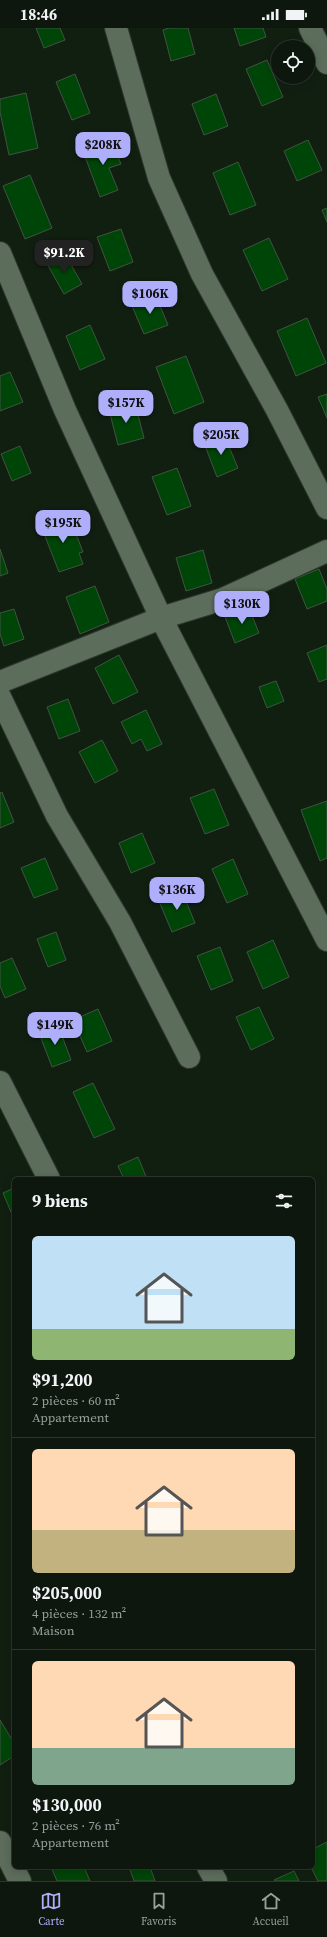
<!DOCTYPE html>
<html lang="fr">
<meta charset="utf-8">
<style>
:root{--surface:#0d170d;--page:#1b241b;--text:#f1f3f6;--muted:#9a9f9d;--line:#2d362e;--accent:#aeaefb}
body{margin:0;font-family:"Source Serif 4",serif;background:var(--page);color:var(--text);height:100vh;display:flex;flex-direction:column;font-size:15px;white-space:nowrap}
*{box-sizing:border-box;margin:0}
p{font-size:13px;color:var(--muted)}
.icon{flex:none;width:22px;height:22px;fill:none;stroke:currentColor;stroke-width:2;stroke-linecap:round;stroke-linejoin:round}
.map{position:relative;flex:1;overflow:hidden}
.details{position:absolute;left:12px;top:1149px;width:303px;height:692px;display:flex;flex-direction:column;background:var(--surface);border-radius:6px;box-shadow:0 2px 10px #0003,0 0 0 1px var(--line)}
.details>*{flex:none}
.buttons{position:absolute;left:271px;top:12px;display:grid;gap:8px}
.buttons a{display:grid;place-items:center;width:44px;height:44px;border-radius:50%;background:var(--surface);box-shadow:0 2px 10px #0003,0 0 0 1px var(--line);font-size:20px}
.price{position:absolute;translate:-50% -34px;padding:0 9px;border-radius:8px;background:var(--accent);color:#111;font-size:13px;line-height:26px;filter:drop-shadow(0 1px 2px #0008)}
.price::after{content:'';position:absolute;left:50%;top:24px;width:12px;height:9px;margin-left:-6px;background:inherit;clip-path:polygon(0 0,100% 0,50% 100%)}
.price.on{background:#222;color:#fff}
ul{padding:0;list-style:none}
li{display:grid;align-content:center;gap:8px;height:212px;padding:0 20px}
li+li{border-top:1px solid var(--line)}
li span{display:grid;place-items:center;height:124px;border-radius:6px;color:#555}
li>.icon{margin-inline-start:auto}
span .icon{width:72px;height:72px;fill:#fffc;stroke-width:1}
li b{font-size:17px}
h2{display:flex;justify-content:space-between;align-items:center;height:48px;padding:0 20px;font-size:17px}
.status{display:flex;justify-content:space-between;align-items:center;height:28px;padding:0 20px;background:var(--surface);direction:ltr}
.status svg{height:11px;fill:currentColor}
.tabs{display:flex;justify-content:space-around;align-items:center;height:56px;border-top:1px solid var(--line);background:var(--surface);font-size:11px;color:var(--muted)}
.tabs a{display:grid;justify-items:center;gap:2px}
.tabs .on{color:var(--accent)}
.map>svg:first-child{display:block}
.building{fill:#004508;stroke:#425242}
.lines{fill:none;stroke-linecap:round;stroke-linejoin:round}
.street-casing{stroke:#2f372f;stroke-width:24}
.street{stroke:#5c6d5c;stroke-width:22}
</style>
<div class="status"><b>18:46</b><svg viewBox="0 0 49 12"><path d="M0 12V9h3v3zM5 12V6h3v6zM10 12V3h3v9zM15 12V0h3v12zM26 1h20v11H26zM47 4h2v5h-2z"/></svg></div>
<div class="map">
<svg width="327" height="1853" viewBox="0 0 327 1853">
<rect width="100%" height="100%" fill="#111f11"/>
<path class="building" d="M 36,0 L 60,0 L 65,12 L 44,20 Z
M 169,0 L 188,0 L 195,26 L 171,33 L 163,2 Z
M 234,0 L 263,0 L 266,9 L 240,18 Z
M 267,32 L 283,69 L 262,78 L 246,41 Z
M 75,46 L 90,85 L 72,92 L 56,54 Z
M 26,65 L 38,120 L 9,127 L 0,84 L 0,71 Z
M 216,66 L 228,98 L 204,107 L 192,76 Z
M 111,111 L 121,136 L 109,140 L 118,162 L 100,169 L 83,123 Z
M 308,112 L 322,142 L 297,153 L 284,123 Z
M 238,134 L 256,177 L 230,187 L 213,145 Z
M 30,147 L 52,200 L 25,211 L 3,158 Z
M 327,180 L 327,194 L 322,182 Z
M 121,201 L 133,234 L 110,243 L 97,209 Z
M 269,210 L 288,251 L 262,263 L 243,222 Z
M 65,226 L 82,256 L 64,266 L 47,236 Z
M 156,268 L 168,297 L 144,306 L 132,278 Z
M 307,290 L 326,335 L 296,348 L 277,303 Z
M 90,297 L 105,331 L 80,342 L 66,308 Z
M 186,328 L 204,374 L 174,386 L 156,339 Z
M 10,344 L 23,374 L 0,383 L 0,348 Z
M 327,366 L 327,390 L 318,369 Z
M 135,375 L 144,410 L 118,417 L 109,382 Z
M 224,407 L 238,440 L 217,449 L 204,415 Z
M 20,418 L 31,445 L 12,453 L 1,426 Z
M 177,440 L 191,478 L 167,487 L 152,449 Z
M 69,488 L 83,524 L 79,525 L 83,536 L 59,544 L 41,498 Z
M 0,521 L 8,545 L 0,548 Z
M 203,522 L 212,555 L 186,563 L 176,530 Z
M 319,541 L 327,561 L 327,573 L 307,581 L 295,551 Z
M 95,558 L 109,594 L 80,606 L 66,569 Z
M 249,580 L 259,605 L 235,615 L 225,589 Z
M 14,581 L 24,611 L 4,618 L 0,606 L 0,585 Z
M 327,617 L 327,651 L 319,654 L 307,625 Z
M 119,627 L 138,664 L 113,676 L 95,640 Z
M 276,653 L 284,673 L 267,680 L 259,659 Z
M 68,671 L 80,703 L 59,711 L 47,679 Z
M 146,682 L 162,716 L 147,723 L 141,711 L 132,716 L 121,694 Z
M 102,712 L 118,743 L 95,755 L 79,724 Z
M 214,761 L 229,797 L 205,806 L 190,770 Z
M 2,764 L 14,794 L 0,800 L 0,765 Z
M 327,773 L 327,830 L 320,833 L 301,782 Z
M 142,805 L 155,835 L 131,845 L 119,815 Z
M 45,830 L 58,861 L 34,870 L 21,840 Z
M 233,831 L 248,866 L 227,875 L 212,841 Z
M 181,861 L 195,895 L 172,904 L 158,871 Z
M 56,904 L 66,932 L 48,939 L 37,911 Z
M 273,912 L 289,949 L 263,961 L 247,924 Z
M 220,919 L 233,953 L 211,962 L 197,928 Z
M 12,930 L 26,961 L 5,970 L 0,958 L 0,935 Z
M 259,979 L 274,1011 L 251,1022 L 236,989 Z
M 98,981 L 112,1013 L 87,1024 L 73,992 Z
M 58,997 L 71,1032 L 52,1039 L 39,1005 Z
M 93,1055 L 115,1101 L 94,1110 L 73,1064 Z
M 138,1129 L 147,1151 L 124,1151 L 118,1138 Z
M 14,1160 L 14,1191 L 3,1165 Z
M 0,1692 L 14,1715 L 14,1728 L 0,1737 Z
M 327,1814 L 327,1853 L 318,1853 L 311,1839 L 313,1839 L 313,1821 Z
M 51,1839 L 84,1839 L 90,1853 L 57,1853 Z
M 129,1839 L 150,1839 L 155,1853 L 134,1853 Z
M 294,1843 L 299,1853 L 275,1853 L 274,1852 Z"/>
<g class="lines">
<g class="street-casing">
<path id="street" d="M 116,0 L 159,150 L 202,246 L 277,382 L 327,480
M 310,0 L 327,35
M 0,225 L 65,382 L 161,590 L 327,912
M 0,654 L 161,590 L 223,571 L 327,523
M 0,669 L 57,788 L 120,894 L 189,1029
M 0,1054 L 49,1151
M 0,1814 L 20,1853
M 208,1839 L 216,1853"/>
</g>
<use href="#street" class="street"/>
</g>
</svg>
<div class="buttons">
<a><svg class="icon" aria-label="locate" viewBox="0 0 24 24"><circle cx="12" cy="12" r="6"/><path d="M12 2v4M12 18v4M2 12h4M18 12h4"/></svg></a>
</div>
<b class="price" style="left:103px;top:138px">$208K</b>
<b class="price on" style="left:64px;top:246px">$91.2K</b>
<b class="price" style="left:150px;top:287px">$106K</b>
<b class="price" style="left:126px;top:396px">$157K</b>
<b class="price" style="left:221px;top:428px">$205K</b>
<b class="price" style="left:63px;top:516px">$195K</b>
<b class="price" style="left:242px;top:597px">$130K</b>
<b class="price" style="left:177px;top:883px">$136K</b>
<b class="price" style="left:55px;top:1018px">$149K</b>
<section class="details">
<h2>9 biens<svg class="icon" aria-label="filters" viewBox="0 0 24 24"><path d="M4 7h16M4 17h16"/><circle cx="9" cy="7" r="2"/><circle cx="15" cy="17" r="2"/></svg></h2>
<ul>
<li><span style="background:linear-gradient(#bfe0f5 75%,#8fb573 0)"><svg class="icon" aria-label="home" viewBox="0 0 24 24"><path d="M3 11l9-7 9 7M6 9v11h12V9"/></svg></span><div><b>$91,200</b><p>2 pièces · 60 m²</p><p>Appartement</p></div></li>
<li><span style="background:linear-gradient(#ffd9b3 65%,#c2b280 0)"><svg class="icon" aria-label="home" viewBox="0 0 24 24"><path d="M3 11l9-7 9 7M6 9v11h12V9"/></svg></span><div><b>$205,000</b><p>4 pièces · 132 m²</p><p>Maison</p></div></li>
<li><span style="background:linear-gradient(#ffd9b3 70%,#7fa58c 0)"><svg class="icon" aria-label="home" viewBox="0 0 24 24"><path d="M3 11l9-7 9 7M6 9v11h12V9"/></svg></span><div><b>$130,000</b><p>2 pièces · 76 m²</p><p>Appartement</p></div></li>
</ul>
</section>
</div>
<nav class="tabs">
<a class="on"><svg class="icon" aria-label="map" viewBox="0 0 24 24"><path d="M3 6l6-2 6 2 6-2v14l-6 2-6-2-6 2zM9 4v14M15 6v14"/></svg>Carte</a>
<a><svg class="icon" aria-label="saved" viewBox="0 0 24 24"><path d="M7 4h10v16l-5-4-5 4z"/></svg>Favoris</a>
<a><svg class="icon" aria-label="home" viewBox="0 0 24 24"><path d="M3 11l9-7 9 7M6 9v11h12V9"/></svg>Accueil</a>
</nav>
